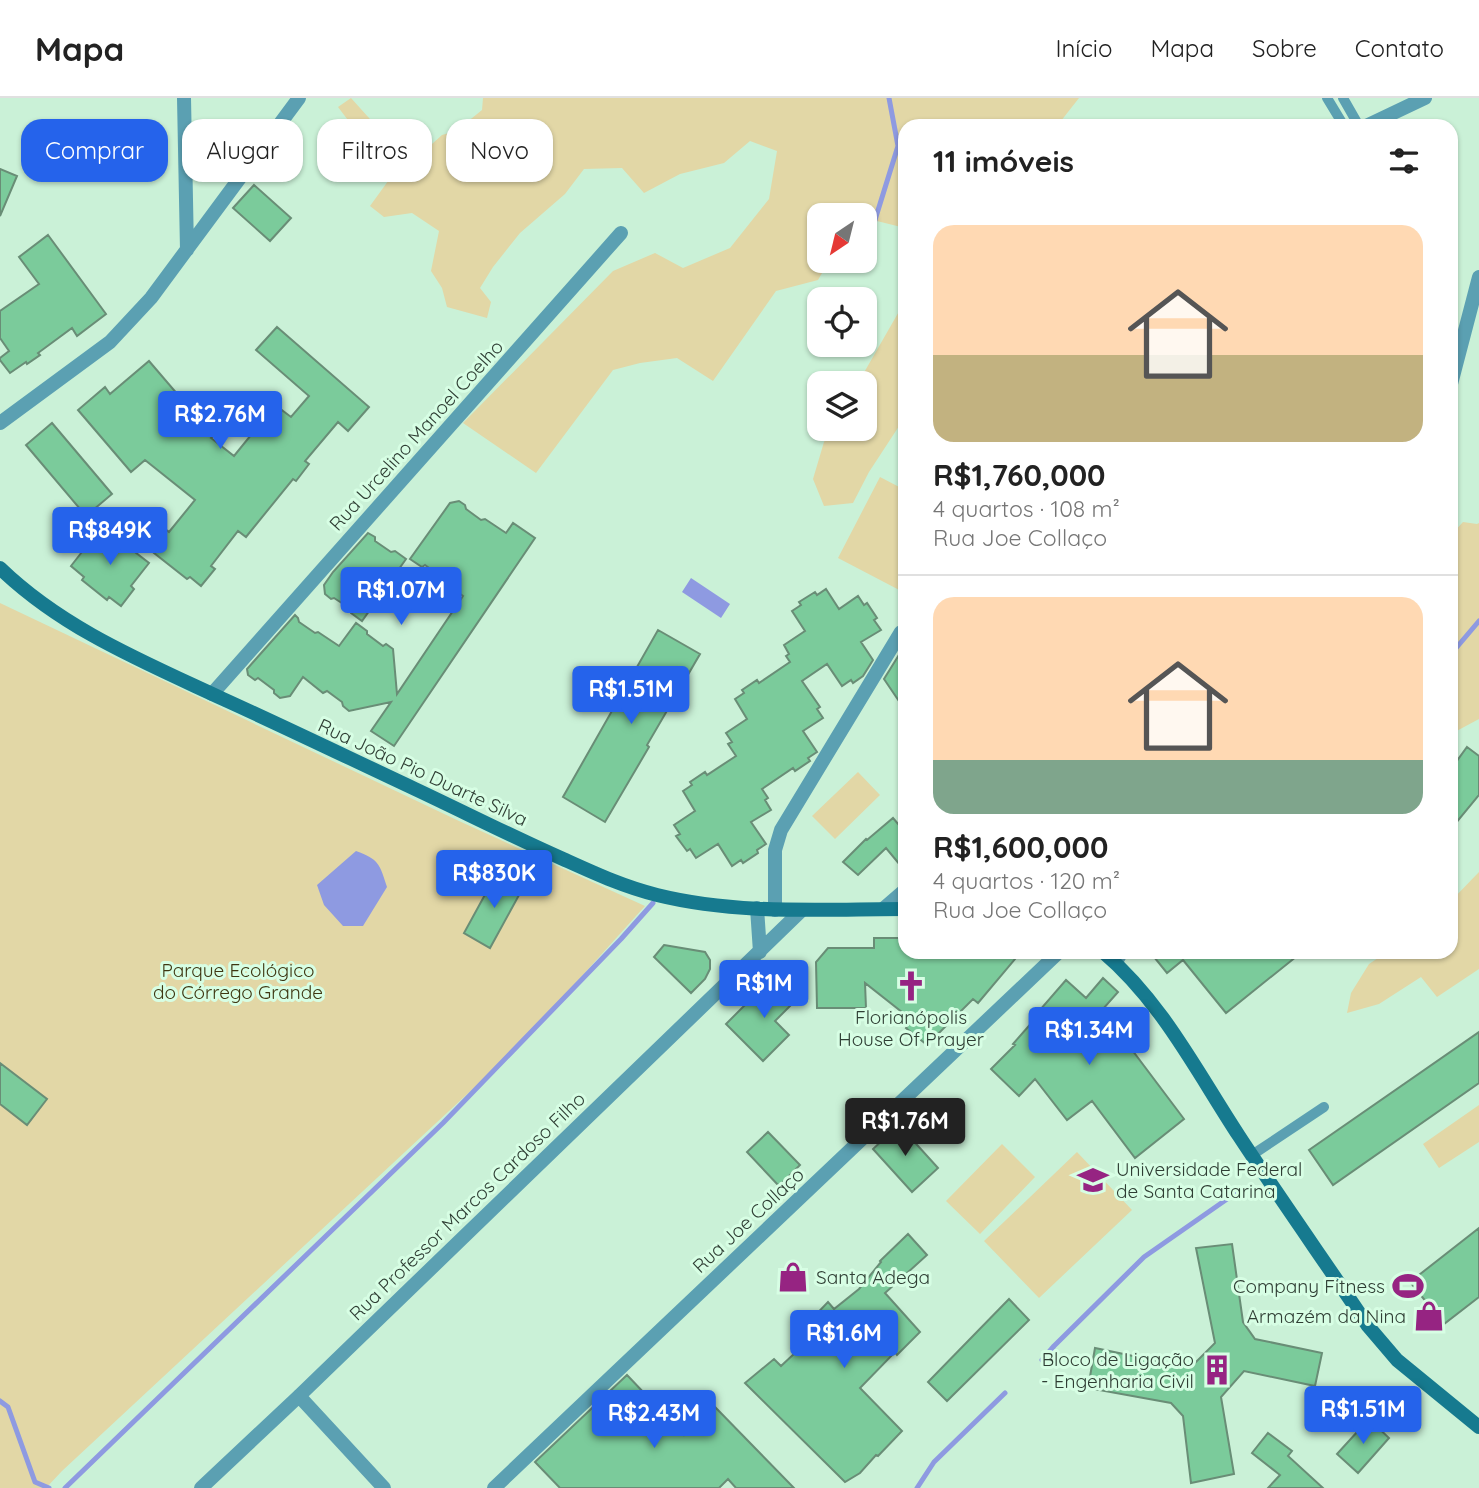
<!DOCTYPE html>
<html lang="pt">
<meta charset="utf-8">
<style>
:root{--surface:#fff;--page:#f6f6f6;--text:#222;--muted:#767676;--line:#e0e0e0;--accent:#2563eb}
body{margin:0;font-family:Quicksand,sans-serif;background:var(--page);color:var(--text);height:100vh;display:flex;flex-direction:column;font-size:26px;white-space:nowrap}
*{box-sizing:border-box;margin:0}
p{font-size:23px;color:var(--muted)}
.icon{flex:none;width:38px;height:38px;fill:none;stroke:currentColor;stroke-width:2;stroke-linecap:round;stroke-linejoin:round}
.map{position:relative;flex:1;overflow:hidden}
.side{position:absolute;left:898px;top:21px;width:560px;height:840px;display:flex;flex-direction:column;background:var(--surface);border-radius:21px;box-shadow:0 2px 5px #0004}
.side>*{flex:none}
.hud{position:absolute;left:21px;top:21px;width:665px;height:63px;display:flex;gap:14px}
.needle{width:46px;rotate:215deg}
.fabs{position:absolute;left:807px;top:105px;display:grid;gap:14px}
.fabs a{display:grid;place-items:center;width:70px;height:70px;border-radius:14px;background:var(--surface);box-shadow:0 2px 5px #0004;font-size:35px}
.price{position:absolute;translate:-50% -60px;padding:0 16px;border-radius:7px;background:var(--accent);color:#fff;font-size:23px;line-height:46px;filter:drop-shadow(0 2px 4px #0008)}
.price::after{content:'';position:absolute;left:50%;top:42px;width:21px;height:16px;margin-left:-10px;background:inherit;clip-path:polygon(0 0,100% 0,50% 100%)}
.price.current{background:#222;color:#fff}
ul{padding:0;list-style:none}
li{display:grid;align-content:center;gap:14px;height:371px;padding:0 35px}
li+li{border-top:2px solid var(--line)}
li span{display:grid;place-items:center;height:217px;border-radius:21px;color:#555}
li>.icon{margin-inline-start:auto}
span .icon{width:126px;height:126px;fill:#fffc;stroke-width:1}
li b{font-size:30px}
h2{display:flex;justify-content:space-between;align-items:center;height:84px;padding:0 35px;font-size:30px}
.pill{padding:0 24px;border-radius:21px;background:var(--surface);box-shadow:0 2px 5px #0004;font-size:24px;line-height:63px}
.pill.current{background:var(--accent);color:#fff}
header{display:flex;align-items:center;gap:42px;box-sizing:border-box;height:98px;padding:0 35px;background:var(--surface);border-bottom:2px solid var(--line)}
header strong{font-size:33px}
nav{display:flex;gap:38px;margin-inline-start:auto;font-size:24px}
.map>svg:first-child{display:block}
.green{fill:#e2d7a6}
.water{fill:#8e9ae1}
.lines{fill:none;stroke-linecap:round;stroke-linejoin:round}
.stream{stroke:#8e9ae1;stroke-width:5}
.building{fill:#7bcb9b;stroke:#698d76;stroke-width:2}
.lane{stroke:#5ba0b2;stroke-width:10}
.street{stroke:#5ba0b2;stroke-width:14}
.secondary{stroke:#167a8f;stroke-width:14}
.labels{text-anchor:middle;stroke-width:6;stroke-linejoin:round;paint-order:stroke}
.street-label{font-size:19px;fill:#2f3e34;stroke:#d7fee4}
.park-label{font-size:19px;fill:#3e3611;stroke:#d7fee4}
.poi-label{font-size:19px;fill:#2f3e34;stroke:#d7fee4;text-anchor:end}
</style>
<header>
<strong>Mapa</strong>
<nav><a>Início</a><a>Mapa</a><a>Sobre</a><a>Contato</a></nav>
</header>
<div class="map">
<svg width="1479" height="1390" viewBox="0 0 1479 1390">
<rect width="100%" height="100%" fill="#caf1d7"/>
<path class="green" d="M 351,0 L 397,51 L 413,63 L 442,37 L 456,33 L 482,12 L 483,0 L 1079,0 L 1057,28 L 905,28 L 905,130 L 865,120 L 864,117 L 847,116 L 844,117 L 819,117 L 819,163 L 829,163 L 818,182 L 776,193 L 713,283 L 677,260 L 640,265 L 613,272 L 536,375 L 463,325 L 613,173 L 655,155 L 683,170 L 730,150 L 769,101 L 777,53 L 750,43 L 724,65 L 680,76 L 644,95 L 622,70 L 584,71 L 565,96 L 520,135 L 493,169 L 480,190 L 491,204 L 487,220 L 447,209 L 442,190 L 431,173 L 439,133 L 412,115 L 384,119 L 370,108 L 391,79 L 338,9 Z
M 905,203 L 905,319 L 869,374 L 853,405 L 824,408 L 813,381 L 824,344 L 832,331 L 864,331 L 864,285 L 858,285 Z
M 880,379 L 905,392 L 905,495 L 838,460 Z
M 1463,424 L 1477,426 L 1479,425 L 1479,621 L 1451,636 L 1451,437 Z
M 0,505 L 459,723 L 645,808 L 519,948 L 62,1373 L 46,1390 L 0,1390 Z
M 858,674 L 880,697 L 835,741 L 812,718 Z
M 1479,774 L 1479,871 L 1437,899 L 1421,879 L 1379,906 L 1347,915 L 1351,895 L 1369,866 L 1387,854 L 1451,854 L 1451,803 Z
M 1479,1007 L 1479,1044 L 1439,1070 L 1423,1046 Z
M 1002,1046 L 1035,1079 L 980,1136 L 946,1103 Z
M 1077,1054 L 1132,1112 L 1039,1200 L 984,1143 Z"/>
<path class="water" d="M 691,480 L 730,506 L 721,520 L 682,494 Z
M 356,753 C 379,761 380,767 387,789 L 363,828 L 343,828 L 324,807 L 317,787 Z"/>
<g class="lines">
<path class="stream" d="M 864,146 L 870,138 L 898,48 L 889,0
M 851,168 L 854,163
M 1451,556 L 1479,523
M 1042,1262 L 1054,1248 L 1144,1159 L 1240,1092
M 0,1303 L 8,1309 L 35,1384 L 49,1390
M 65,1390 L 443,1025 L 621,841 L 653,805
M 917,1390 L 934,1364 L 1005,1295"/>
</g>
<path class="building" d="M 0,71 L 17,78 L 0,118 Z
M 254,87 L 291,120 L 270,143 L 233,110 Z
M 48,137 L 106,216 L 77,238 L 72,230 L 38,255 L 40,257 L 27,266 L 26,264 L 10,275 L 0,262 L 0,260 L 9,253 L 0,240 L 0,213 L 39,186 L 19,159 Z
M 277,229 L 369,309 L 348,333 L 338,324 L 305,363 L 309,366 L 296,383 L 293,381 L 246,439 L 238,433 L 211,468 L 215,471 L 201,488 L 190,479 L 187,481 L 149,451 L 165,431 L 169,434 L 195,402 L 145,362 L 131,374 L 78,312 L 105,289 L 110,296 L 149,263 L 191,312 L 188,314 L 215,336 L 211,340 L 234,358 L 260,326 L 264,329 L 279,310 L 291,319 L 309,298 L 256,252 Z
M 52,325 L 112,396 L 86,418 L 26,347 Z
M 459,403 L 465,407 L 466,411 L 481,422 L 485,421 L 506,435 L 513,425 L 535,440 L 394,648 L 371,633 L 391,604 L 349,613 L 343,608 L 342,604 L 327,593 L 323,595 L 303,579 L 290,598 L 280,600 L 274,595 L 274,592 L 258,580 L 255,582 L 248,577 L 247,571 L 295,517 L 298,520 L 299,524 L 315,535 L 318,534 L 339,548 L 356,525 L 367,533 L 367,536 L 383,548 L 386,546 L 393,551 L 397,596 L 463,498 L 441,482 L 441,479 L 425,467 L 422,469 L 410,461 L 450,405 Z
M 100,431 L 116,444 L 118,441 L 149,465 L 131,488 L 134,491 L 121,508 L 109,499 L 107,502 L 82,482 L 84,479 L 71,468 Z
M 368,435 L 375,439 L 375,443 L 391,454 L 395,453 L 406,461 L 362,523 L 351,515 L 351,511 L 334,500 L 331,501 L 325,496 L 324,487 L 333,474 Z
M 826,491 L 839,511 L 858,498 L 864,507 L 867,505 L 877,520 L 874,522 L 881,532 L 861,544 L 873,562 L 863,578 L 853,585 L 851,582 L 842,588 L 827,566 L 802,583 L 820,609 L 817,611 L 823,620 L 803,633 L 817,654 L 808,660 L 810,663 L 795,673 L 793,670 L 762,691 L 768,700 L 765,702 L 771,712 L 751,724 L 766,746 L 757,752 L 758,755 L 743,765 L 741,762 L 732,768 L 718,746 L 696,760 L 690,751 L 687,753 L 676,738 L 680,736 L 674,727 L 695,713 L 683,693 L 692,687 L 690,684 L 705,674 L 707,677 L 736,658 L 728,646 L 732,644 L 726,635 L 747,621 L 735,601 L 744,595 L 742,592 L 757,582 L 759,585 L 790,564 L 786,558 L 789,556 L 784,547 L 805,533 L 792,513 L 801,507 L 799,504 L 815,494 L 817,497 Z
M 658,532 L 700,556 L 647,647 L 649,649 L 605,724 L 563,699 Z
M 905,550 L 905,612 L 884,581 L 902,552 Z
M 1467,649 L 1479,658 L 1479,697 L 1451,731 L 1451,671 Z
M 893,720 L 905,734 L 905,773 L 886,750 L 858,777 L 843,764 L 866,741 L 867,742 Z
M 498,773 L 524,788 L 490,850 L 464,835 Z
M 874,840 L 905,840 L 905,854 L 1021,854 L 978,905 L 973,901 L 927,947 L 906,930 L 912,922 L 865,885 L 866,910 L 817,910 L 816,864 L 828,850 L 874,850 Z
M 664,847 L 705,854 L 710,862 L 710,871 L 705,881 L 691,895 L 654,859 Z
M 1150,854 L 1302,854 L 1226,915 L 1183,862 L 1167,875 Z
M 1103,880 L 1118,894 L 1102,912 L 1184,1021 L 1135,1060 L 1092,1003 L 1067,1022 L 1035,981 L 1019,998 L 991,971 L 1015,947 L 1013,946 L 1035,921 L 1033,920 L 1066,882 L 1086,900 Z
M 784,881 L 801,897 L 775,923 L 789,937 L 763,963 L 726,926 L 752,900 L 758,907 Z
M 1479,934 L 1479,985 L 1333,1087 L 1309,1052 Z
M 0,965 L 47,1001 L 27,1027 L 0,1006 Z
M 899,1027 L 938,1070 L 912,1094 L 873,1051 Z
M 768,1034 L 800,1067 L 779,1088 L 747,1054 Z
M 1479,1130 L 1479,1199 L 1444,1226 L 1410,1184 Z
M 908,1136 L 927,1157 L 885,1195 L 920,1234 L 897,1257 L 895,1254 L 860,1290 L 902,1333 L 878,1358 L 876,1357 L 860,1375 L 845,1384 L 745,1285 L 774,1261 L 781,1268 L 811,1240 L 803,1230 L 828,1204 L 834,1211 L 859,1191 L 881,1164 L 880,1163 Z
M 1232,1146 L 1243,1224 L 1255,1241 L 1322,1255 L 1315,1288 L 1244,1273 L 1221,1299 L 1234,1376 L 1191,1385 L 1183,1318 L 1171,1305 L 1088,1290 L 1095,1250 L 1190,1270 L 1215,1245 L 1196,1150 Z
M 1009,1201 L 1029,1222 L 947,1303 L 928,1284 Z
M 627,1277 L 684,1337 L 714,1308 L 794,1390 L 736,1390 L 728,1381 L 719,1390 L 560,1390 L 535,1364 Z
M 1369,1321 L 1389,1340 L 1358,1375 L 1337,1356 Z
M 1268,1335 L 1292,1353 L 1288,1358 L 1323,1390 L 1268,1390 L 1280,1377 L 1252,1355 Z"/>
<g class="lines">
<path class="lane" d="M 1327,0 L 1344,28
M 1343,0 L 1359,28
M 1117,866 L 1124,854
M 1252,1057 L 1324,1009"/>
<path class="street" d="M 184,0 L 187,152
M 1366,28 L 1425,0
M 1451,286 L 1479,179
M 0,325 L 110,244 L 151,200 L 299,0
M 212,596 L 621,135
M 757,810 L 760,854
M 883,811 L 905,792
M 775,812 L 775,752 L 781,732 L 901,534
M 299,1298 L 384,1390
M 201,1390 L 299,1298 L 802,812
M 494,1390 L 1059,854"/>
<path class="secondary" d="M 0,470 C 63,531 144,564 223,601 C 287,630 351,661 415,691 C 464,714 513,739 563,761 C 594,775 624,789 657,797 C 738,817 822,811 905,811
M 1103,854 C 1162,904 1197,974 1239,1038 C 1281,1102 1325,1164 1368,1228 L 1397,1262 L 1479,1329"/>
</g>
<defs>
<g id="church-bare" transform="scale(2.415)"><path d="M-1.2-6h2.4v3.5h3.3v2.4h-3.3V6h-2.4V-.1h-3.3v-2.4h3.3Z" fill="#962482" stroke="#d7fee4" stroke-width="2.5" paint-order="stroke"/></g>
<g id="university-bare" transform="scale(2.415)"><path d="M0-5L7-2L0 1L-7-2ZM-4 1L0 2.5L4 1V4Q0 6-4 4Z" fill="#962482" stroke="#d7fee4" stroke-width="2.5" paint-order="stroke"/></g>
<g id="shop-bare" transform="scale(2.415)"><path d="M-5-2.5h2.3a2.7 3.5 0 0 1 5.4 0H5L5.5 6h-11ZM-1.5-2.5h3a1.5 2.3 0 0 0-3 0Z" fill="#962482" stroke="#d7fee4" stroke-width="2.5" paint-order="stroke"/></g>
<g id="stadium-bare" transform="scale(2.415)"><path d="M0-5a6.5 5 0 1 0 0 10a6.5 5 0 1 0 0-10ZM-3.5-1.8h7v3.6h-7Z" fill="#962482" stroke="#d7fee4" stroke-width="2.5" paint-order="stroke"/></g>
<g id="building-bare" transform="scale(2.415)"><path d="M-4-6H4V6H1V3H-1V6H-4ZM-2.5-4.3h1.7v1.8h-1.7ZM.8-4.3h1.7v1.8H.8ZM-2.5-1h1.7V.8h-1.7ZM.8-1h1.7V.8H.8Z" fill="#962482" stroke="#d7fee4" stroke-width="2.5" paint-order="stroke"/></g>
</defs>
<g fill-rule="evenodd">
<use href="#church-bare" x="911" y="888"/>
<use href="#university-bare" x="1093" y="1082"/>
<use href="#shop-bare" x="793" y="1179"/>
<use href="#stadium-bare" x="1408" y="1188"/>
<use href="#shop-bare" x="1429" y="1218"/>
<use href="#building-bare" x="1217" y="1272"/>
</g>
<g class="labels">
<g class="street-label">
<text transform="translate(416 337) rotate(-48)" y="7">Rua Urcelino Manoel Coelho</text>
<text transform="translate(423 674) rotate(25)" y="7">Rua João Pio Duarte Silva</text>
<text transform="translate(467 1108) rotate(-44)" y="7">Rua Professor Marcos Cardoso Filho</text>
<text transform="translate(748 1122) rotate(-43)" y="7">Rua Joe Collaço</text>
</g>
<g class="park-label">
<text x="238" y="879">Parque Ecológico<tspan x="238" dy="22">do Córrego Grande</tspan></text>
</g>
<g class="poi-label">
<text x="911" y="926" text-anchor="middle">Florianópolis<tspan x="911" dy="22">House Of Prayer</tspan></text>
<text x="1116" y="1078" text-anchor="start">Universidade Federal<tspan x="1116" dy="22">de Santa Catarina</tspan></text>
<text x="816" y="1186" text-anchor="start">Santa Adega</text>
<text x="1385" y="1195">Company Fitness</text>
<text x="1406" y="1225">Armazém da Nina</text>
<text x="1194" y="1268">Bloco de Ligação<tspan x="1194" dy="22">- Engenharia Civil</tspan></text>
</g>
</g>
</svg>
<div class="fabs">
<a><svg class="needle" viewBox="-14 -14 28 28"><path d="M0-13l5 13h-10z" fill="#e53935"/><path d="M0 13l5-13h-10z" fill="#767676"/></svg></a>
<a><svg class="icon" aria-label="locate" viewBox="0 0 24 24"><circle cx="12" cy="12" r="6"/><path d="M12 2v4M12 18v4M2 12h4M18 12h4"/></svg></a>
<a><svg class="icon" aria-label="layers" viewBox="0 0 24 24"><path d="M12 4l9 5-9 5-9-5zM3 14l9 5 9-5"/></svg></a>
</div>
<b class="price" style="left:220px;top:353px">R$2.76M</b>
<b class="price" style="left:110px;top:469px">R$849K</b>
<b class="price" style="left:401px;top:529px">R$1.07M</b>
<b class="price" style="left:631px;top:628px">R$1.51M</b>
<b class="price" style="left:494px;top:812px">R$830K</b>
<b class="price" style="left:764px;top:922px">R$1M</b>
<b class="price" style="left:1089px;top:969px">R$1.34M</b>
<b class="price current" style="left:905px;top:1060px">R$1.76M</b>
<b class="price" style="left:844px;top:1272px">R$1.6M</b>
<b class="price" style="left:1363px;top:1348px">R$1.51M</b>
<b class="price" style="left:654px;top:1352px">R$2.43M</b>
<div class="hud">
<a class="pill current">Comprar</a>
<a class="pill">Alugar</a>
<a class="pill">Filtros</a>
<a class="pill">Novo</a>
</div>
<section class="side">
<h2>11 imóveis<svg class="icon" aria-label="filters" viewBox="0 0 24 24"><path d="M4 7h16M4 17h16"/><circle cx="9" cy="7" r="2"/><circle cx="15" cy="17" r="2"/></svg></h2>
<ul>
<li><span style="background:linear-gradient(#ffd9b3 60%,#c2b280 0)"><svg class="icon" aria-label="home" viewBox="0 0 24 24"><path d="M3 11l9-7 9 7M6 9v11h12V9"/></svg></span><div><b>R$1,760,000</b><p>4 quartos · 108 m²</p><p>Rua Joe Collaço</p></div></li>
<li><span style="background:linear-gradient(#ffd9b3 75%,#7fa58c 0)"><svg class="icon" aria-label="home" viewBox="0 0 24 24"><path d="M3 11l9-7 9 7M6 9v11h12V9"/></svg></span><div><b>R$1,600,000</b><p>4 quartos · 120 m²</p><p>Rua Joe Collaço</p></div></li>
</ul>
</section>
</div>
